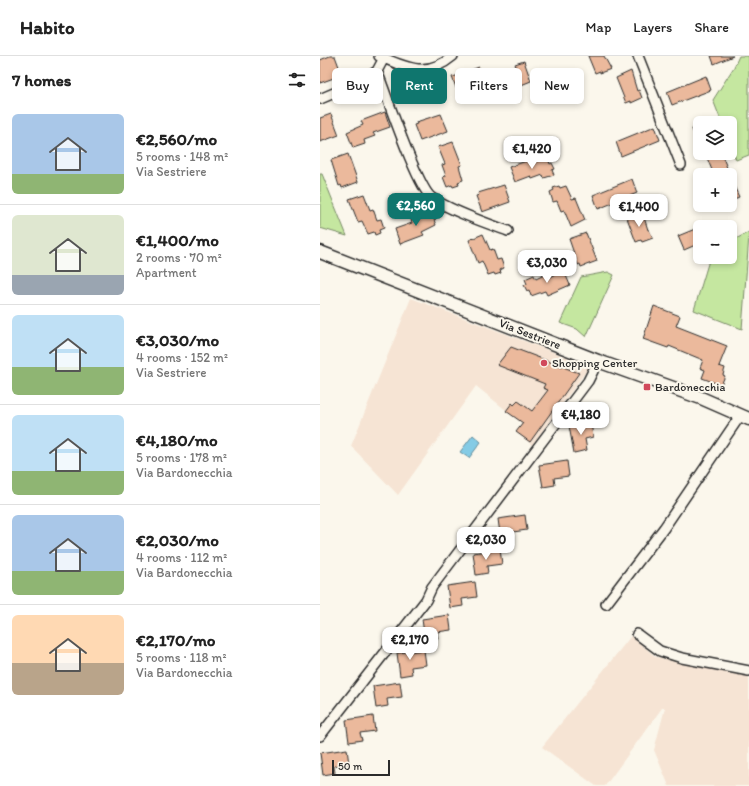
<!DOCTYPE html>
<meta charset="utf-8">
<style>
:root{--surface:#fff;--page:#f2f2f2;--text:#222;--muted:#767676;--line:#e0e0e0;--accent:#0f766e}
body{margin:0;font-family:Itim,sans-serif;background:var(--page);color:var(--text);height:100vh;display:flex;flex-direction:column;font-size:15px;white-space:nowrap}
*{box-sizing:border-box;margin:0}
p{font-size:13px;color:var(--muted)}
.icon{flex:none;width:22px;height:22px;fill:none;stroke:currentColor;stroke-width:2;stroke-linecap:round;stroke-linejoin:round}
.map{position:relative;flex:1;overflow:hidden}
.side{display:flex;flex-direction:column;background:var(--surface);width:320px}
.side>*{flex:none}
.hud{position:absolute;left:12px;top:12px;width:357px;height:36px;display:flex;gap:8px}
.buttons{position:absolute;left:373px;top:60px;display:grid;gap:8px}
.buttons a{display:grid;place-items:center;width:44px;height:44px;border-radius:6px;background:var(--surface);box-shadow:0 2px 6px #0003;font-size:20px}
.scale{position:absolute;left:12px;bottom:10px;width:58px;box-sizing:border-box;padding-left:4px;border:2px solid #2b2b2b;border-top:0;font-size:11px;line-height:14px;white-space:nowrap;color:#2b2b2b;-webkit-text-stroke:3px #fbf7ec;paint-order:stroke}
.price{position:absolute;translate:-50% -34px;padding:0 9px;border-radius:8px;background:#fff;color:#222;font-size:13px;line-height:26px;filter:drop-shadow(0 1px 2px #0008)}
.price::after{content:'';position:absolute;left:50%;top:24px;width:12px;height:9px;margin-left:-6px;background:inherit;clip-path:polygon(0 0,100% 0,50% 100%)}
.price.current{background:var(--accent);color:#fff}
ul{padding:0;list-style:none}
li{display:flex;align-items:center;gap:12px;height:100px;padding:0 12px}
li+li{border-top:1px solid var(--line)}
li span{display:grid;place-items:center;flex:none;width:112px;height:80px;border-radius:6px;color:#555}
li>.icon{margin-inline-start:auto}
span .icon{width:48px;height:48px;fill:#fffc;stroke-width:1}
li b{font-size:17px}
h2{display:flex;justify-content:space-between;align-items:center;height:48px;padding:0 12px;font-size:17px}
.pill{padding:0 14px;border-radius:6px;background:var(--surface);box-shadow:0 2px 6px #0003;font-size:14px;line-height:36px}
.pill.current{background:var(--accent);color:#fff}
header{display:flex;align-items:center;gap:24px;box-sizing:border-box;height:56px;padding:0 20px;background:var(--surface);border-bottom:1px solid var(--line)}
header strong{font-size:19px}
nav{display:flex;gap:22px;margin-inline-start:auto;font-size:14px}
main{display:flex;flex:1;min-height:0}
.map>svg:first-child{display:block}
.built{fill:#f6e4d4}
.green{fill:#c5e7a0;stroke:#788966}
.water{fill:#84cbe5;stroke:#608b9b}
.building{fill:#ebb99c;stroke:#2b2b2b}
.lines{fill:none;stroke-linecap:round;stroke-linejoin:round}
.minor-casing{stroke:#2b2b2b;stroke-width:12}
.major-casing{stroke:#2b2b2b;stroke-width:15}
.minor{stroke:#fbf7ec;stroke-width:9}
.major{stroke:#fbf7ec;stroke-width:12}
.poi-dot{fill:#d1495b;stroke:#fbf7ec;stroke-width:1.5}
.labels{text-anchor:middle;stroke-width:4;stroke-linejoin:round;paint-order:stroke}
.street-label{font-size:12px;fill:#2b2b2b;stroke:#fbf7ec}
.poi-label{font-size:12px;fill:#2b2b2b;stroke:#fbf7ec;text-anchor:start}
</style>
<header>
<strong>Habito</strong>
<nav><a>Map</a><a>Layers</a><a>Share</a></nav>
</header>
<main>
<section class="side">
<h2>7 homes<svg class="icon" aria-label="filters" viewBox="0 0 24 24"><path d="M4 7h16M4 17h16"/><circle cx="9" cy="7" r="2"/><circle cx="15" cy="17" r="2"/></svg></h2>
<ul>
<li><span style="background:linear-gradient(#a9c7e8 75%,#8fb573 0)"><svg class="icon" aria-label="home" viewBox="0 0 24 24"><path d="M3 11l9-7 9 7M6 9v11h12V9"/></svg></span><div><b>€2,560/mo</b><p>5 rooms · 148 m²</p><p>Via Sestriere</p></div></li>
<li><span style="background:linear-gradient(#dfe7d0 75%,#9aa5b1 0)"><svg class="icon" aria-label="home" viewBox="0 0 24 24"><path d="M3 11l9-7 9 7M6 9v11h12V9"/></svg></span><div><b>€1,400/mo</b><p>2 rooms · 70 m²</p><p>Apartment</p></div></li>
<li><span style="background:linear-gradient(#bfe0f5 65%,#8fb573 0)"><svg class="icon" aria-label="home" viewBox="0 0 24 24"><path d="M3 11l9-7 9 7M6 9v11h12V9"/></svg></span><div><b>€3,030/mo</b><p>4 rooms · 152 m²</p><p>Via Sestriere</p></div></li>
<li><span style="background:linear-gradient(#bfe0f5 70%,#8fb573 0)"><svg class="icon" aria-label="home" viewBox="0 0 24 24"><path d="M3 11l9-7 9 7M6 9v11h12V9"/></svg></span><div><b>€4,180/mo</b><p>5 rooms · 178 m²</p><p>Via Bardonecchia</p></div></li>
<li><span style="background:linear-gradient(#a9c7e8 70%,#8fb573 0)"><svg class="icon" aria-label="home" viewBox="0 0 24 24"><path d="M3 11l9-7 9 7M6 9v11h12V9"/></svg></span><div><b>€2,030/mo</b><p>4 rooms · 112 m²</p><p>Via Bardonecchia</p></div></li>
<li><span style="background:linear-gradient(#ffd9b3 60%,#b9a48a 0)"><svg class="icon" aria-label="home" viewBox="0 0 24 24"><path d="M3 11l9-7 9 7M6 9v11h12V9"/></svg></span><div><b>€2,170/mo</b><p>5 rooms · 118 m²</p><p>Via Bardonecchia</p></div></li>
</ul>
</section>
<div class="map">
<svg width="429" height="730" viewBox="0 0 429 730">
<rect width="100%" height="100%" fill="#fbf7ec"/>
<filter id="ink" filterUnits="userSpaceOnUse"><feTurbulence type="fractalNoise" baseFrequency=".025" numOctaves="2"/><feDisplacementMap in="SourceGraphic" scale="8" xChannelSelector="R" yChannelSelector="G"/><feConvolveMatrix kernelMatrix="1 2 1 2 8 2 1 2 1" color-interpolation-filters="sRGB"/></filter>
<g filter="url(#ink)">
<path class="built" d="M 91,242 L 270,310 L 212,389 L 196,376 L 202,367 L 156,330 L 78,439 L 31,390 Z
M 311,580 L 336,601 L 429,621 L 429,730 L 349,730 L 334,694 L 345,652 L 342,652 L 285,730 L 276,730 L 222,691 Z"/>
<path class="green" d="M 419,0 L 429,0 L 429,99 L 416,104 L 410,88 L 410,67 L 402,67 L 393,44 L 414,11 Z
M 0,118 L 2,118 L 27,180 L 0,172 Z
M 429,176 L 429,180 L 422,273 L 374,254 L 390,201 L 410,201 L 410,186 Z
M 288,216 L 294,219 L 266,281 L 257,273 L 240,267 L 261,221 Z"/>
<path class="water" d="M 153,379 L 161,386 L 149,402 L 140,396 Z"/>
<path class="building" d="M 10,0 L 15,0 L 22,19 L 0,27 L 0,4 Z
M 268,0 L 284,0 L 291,13 L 280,17 L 280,15 L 275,17 Z
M 391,0 L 413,0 L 394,8 Z
M 204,5 L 211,25 L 184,36 L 177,15 L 184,13 L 185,15 L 196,10 L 195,8 Z
M 159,11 L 167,31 L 140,42 L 132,21 L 140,19 L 140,21 L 152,16 L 151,14 Z
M 311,15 L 317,35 L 319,34 L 322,42 L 311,47 L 311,45 L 306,47 L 296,22 Z
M 386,20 L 391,34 L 352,49 L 347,36 Z
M 65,56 L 70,71 L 53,77 L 55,80 L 44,84 L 45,88 L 33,92 L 27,76 L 43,69 L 41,65 Z
M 11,58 L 19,79 L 0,86 L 0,62 Z
M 121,58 L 128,75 L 100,85 L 94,69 L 97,68 L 96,66 Z
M 335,70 L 340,84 L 301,100 L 296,86 Z
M 380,70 L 380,93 L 372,73 Z
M 133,86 L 142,109 L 139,110 L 143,124 L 138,126 L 139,129 L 133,131 L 132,129 L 127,131 L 123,121 L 126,120 L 122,109 L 125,108 L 118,91 Z
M 385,97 L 401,97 L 410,119 L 394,119 Z
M 28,98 L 38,126 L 22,132 L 21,129 L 19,130 L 11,104 Z
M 224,102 L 225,104 L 228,102 L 230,108 L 232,107 L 235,113 L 232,114 L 234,119 L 224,122 L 223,119 L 212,123 L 211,120 L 195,126 L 189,111 L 212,103 L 214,106 Z
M 410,121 L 419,141 L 410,145 Z
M 312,123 L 317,137 L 278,153 L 273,139 Z
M 184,129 L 190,146 L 162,156 L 156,140 L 159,139 L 158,137 Z
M 239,130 L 240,132 L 246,130 L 252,143 L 256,142 L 265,164 L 251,171 L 244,154 L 241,155 L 237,145 L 233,146 L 230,136 L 234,134 L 233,132 Z
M 44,138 L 50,154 L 53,153 L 57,164 L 61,163 L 64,172 L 59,174 L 60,177 L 55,179 L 54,176 L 48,178 L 42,165 L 38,166 L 29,143 Z
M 110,153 L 112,158 L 114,157 L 116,163 L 114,164 L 116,169 L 102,176 L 104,179 L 80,188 L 75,173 L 92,167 L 91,164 L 101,160 L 100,157 Z
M 322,155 L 328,174 L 329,174 L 333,182 L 322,186 L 321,184 L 316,186 L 307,162 Z
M 380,171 L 380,187 L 364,194 L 358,180 Z
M 266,177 L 277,205 L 261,211 L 260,208 L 258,209 L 249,183 Z
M 163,178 L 170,194 L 173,193 L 177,204 L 181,203 L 184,212 L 180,214 L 181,217 L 175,219 L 174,217 L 168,219 L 162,205 L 158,207 L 149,184 Z
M 244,215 L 250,229 L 227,239 L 225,235 L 211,240 L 209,234 L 207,235 L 204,229 L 207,228 L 205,223 L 214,219 L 216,223 L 226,218 L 227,222 Z
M 334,250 L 360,260 L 356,270 L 407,290 L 399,310 L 405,312 L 403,319 L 405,320 L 401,329 L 382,322 L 385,314 L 380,312 L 383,304 L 349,290 L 348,292 L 323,283 Z
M 191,291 L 259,317 L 210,386 L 196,376 L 203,367 L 186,355 L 192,347 L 194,349 L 198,345 L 212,355 L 228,334 L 223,332 L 225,328 L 177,309 Z
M 271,366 L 273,381 L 265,383 L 267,394 L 254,397 L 249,370 Z
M 247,405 L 249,420 L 234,422 L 235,429 L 223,431 L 219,409 Z
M 205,459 L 207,474 L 193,476 L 194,483 L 181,485 L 178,463 Z
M 180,493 L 182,508 L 167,510 L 168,517 L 156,519 L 153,497 Z
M 155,526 L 157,541 L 142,543 L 143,550 L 130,552 L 127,530 Z
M 129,559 L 131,574 L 117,576 L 118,583 L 105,585 L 102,563 Z
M 104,594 L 106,609 L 91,611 L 92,618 L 80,620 L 77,597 Z
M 80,626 L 82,641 L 67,643 L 68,650 L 56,652 L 53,630 Z
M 53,660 L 55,675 L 40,677 L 42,684 L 29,686 L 26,664 Z
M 27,693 L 29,708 L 14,710 L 15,717 L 3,719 L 0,697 Z"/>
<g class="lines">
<g class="minor-casing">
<path id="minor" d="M 59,0 C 87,12 107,22 133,0
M 318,0 L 361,109
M 64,2 L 57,15 C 66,37 97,132 112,142 C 131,155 166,167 188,175
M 0,43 L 42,25 L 57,15
M 286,548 L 344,472 L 420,360
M 317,578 L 340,595 L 362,602 L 429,615
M 0,680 L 106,544 L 112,531 L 268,325 L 278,305"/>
</g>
<g class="major-casing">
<path id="major" d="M 0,196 L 278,305 L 381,342 L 429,363"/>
</g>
<use href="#minor" class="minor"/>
<use href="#major" class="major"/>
</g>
</g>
<g class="poi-dot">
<circle cx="224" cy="307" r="4"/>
<rect x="323" y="327" width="8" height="8" rx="2"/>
</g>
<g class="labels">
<g class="street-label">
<text transform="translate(210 278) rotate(21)" y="4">Via Sestriere</text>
</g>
<g class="poi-label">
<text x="232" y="311">Shopping Center</text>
<text x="335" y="335">Bardonecchia</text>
</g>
</g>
</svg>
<div class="buttons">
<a><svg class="icon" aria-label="layers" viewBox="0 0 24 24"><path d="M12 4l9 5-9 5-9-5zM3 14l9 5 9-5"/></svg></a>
<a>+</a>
<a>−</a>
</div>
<div class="scale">50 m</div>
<b class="price" style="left:212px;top:114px">€1,420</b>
<b class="price current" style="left:96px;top:171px">€2,560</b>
<b class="price" style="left:319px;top:172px">€1,400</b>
<b class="price" style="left:227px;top:228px">€3,030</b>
<b class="price" style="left:261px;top:380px">€4,180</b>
<b class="price" style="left:166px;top:505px">€2,030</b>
<b class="price" style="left:90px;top:605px">€2,170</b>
<div class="hud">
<a class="pill">Buy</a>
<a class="pill current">Rent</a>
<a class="pill">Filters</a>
<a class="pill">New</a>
</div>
</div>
</main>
